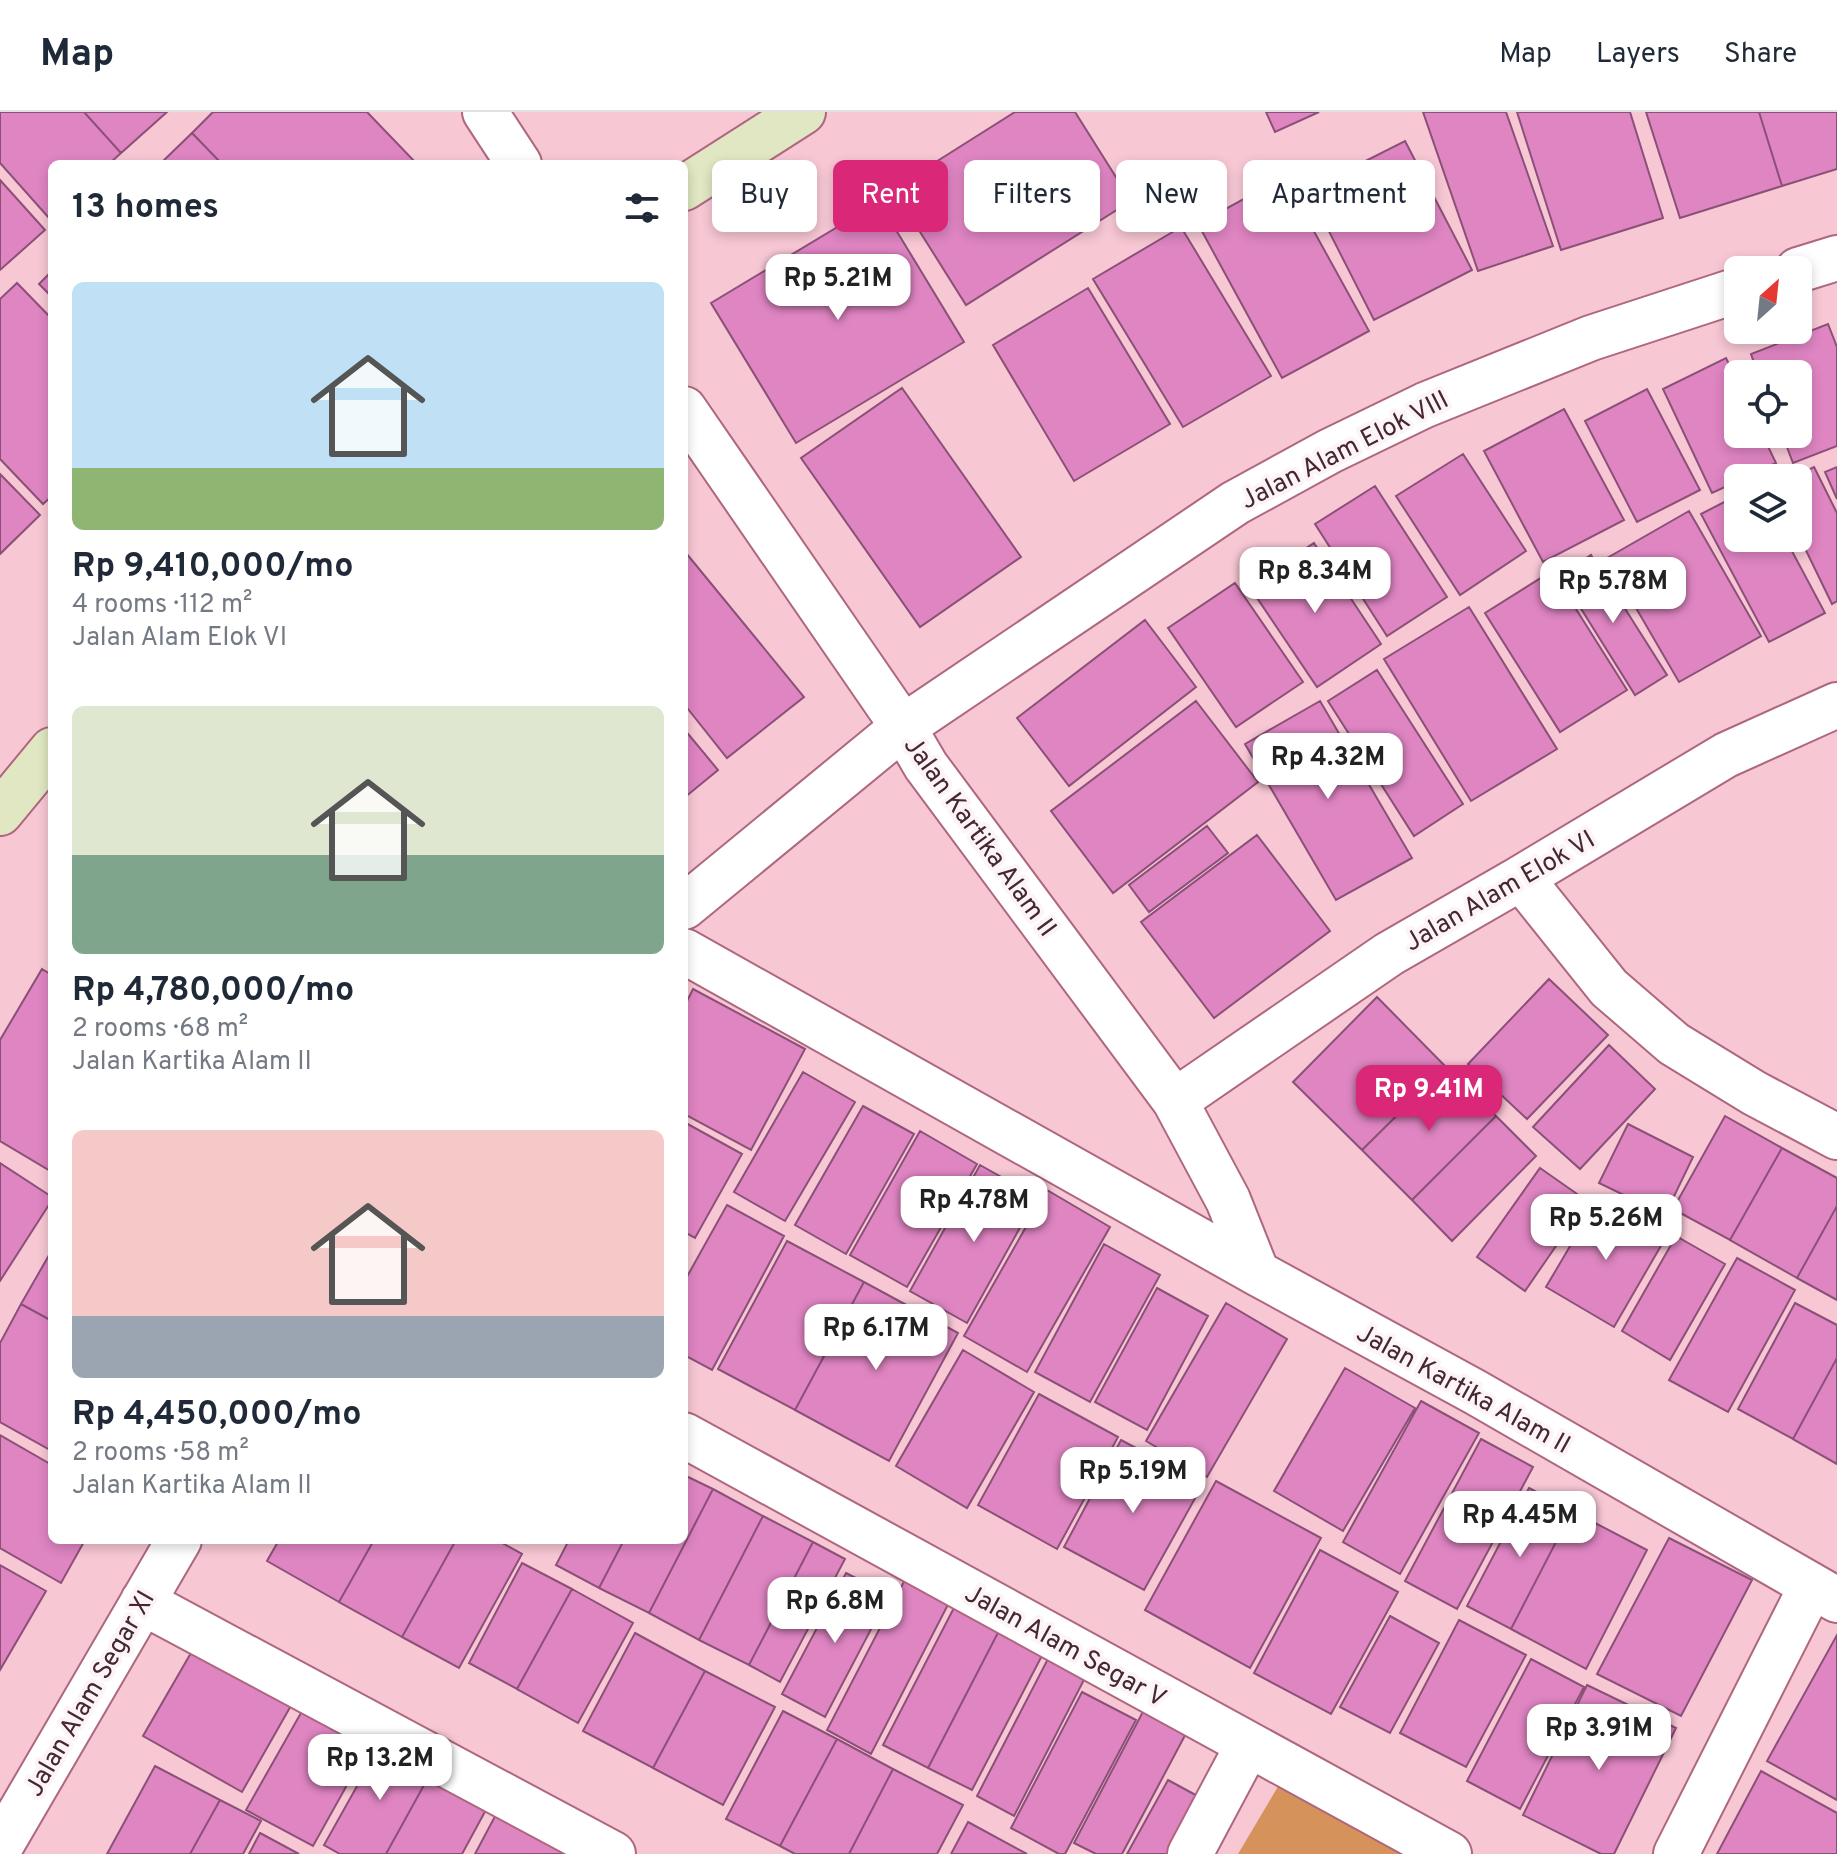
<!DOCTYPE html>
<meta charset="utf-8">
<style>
:root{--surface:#fff;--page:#f2f2f3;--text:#1f2937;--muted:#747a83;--line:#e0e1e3;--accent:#db2777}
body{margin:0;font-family:Overpass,sans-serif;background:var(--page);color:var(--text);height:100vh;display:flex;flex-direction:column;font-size:30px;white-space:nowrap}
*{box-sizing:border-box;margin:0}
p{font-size:26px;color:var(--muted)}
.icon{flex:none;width:44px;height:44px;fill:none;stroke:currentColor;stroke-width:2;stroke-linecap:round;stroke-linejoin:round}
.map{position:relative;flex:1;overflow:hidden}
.drawer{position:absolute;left:48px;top:48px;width:640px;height:1384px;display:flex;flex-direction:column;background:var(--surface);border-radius:12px;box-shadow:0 4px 12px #0003}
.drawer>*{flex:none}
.top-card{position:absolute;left:712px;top:48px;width:760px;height:72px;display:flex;gap:16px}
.needle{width:52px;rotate:27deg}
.controls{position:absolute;left:1724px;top:144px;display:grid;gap:16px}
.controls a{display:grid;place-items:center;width:88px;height:88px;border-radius:12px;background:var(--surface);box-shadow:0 4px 12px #0003;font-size:40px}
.price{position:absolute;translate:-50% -68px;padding:0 18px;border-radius:16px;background:#fff;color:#222;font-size:26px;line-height:52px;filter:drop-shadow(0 2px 4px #0008)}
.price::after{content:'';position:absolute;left:50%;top:48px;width:24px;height:18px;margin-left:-12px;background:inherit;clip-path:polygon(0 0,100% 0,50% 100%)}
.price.current{background:var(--accent);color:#fff}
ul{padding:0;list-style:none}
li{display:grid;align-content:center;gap:16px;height:424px;padding:0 24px}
li span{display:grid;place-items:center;height:248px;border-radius:12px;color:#555}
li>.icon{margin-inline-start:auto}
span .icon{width:144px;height:144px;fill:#fffc;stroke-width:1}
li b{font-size:34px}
h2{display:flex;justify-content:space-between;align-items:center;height:96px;padding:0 24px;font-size:34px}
.chip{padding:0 28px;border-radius:12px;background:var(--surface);box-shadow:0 4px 12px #0003;font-size:28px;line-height:72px}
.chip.current{background:var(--accent);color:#fff}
header{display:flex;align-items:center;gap:48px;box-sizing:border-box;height:112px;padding:0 40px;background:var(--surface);border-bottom:2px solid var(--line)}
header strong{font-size:38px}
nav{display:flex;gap:44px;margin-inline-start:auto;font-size:28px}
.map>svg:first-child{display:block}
.green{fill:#d5925a}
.building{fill:#df85c2;stroke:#8b5078;stroke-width:2}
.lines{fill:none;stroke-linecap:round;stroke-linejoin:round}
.street-casing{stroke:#ae677e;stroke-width:48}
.secondary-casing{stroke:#ae677e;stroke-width:48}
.street{stroke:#fff;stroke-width:44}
.secondary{stroke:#e0e7c2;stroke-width:44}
.labels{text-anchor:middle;stroke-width:8;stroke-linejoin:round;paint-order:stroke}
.street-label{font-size:26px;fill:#452730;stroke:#fcf4f6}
</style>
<header>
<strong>Map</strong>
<nav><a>Map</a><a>Layers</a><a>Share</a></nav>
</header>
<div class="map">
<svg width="1837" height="1742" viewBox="0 0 1837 1742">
<rect width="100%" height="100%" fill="#f7c7d4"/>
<path class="green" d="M 1292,1651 L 1453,1742 L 1238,1742 Z"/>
<path class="building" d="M 0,0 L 84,0 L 121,41 L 109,52 L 52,52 L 52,103 L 49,106 L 0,51 Z
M 84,0 L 167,0 L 121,41 Z
M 213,0 L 367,0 L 417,52 L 222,52 L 192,21 Z
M 1015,0 L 1075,0 L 1131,89 L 966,193 L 893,77 Z
M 1266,0 L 1319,0 L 1275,20 Z
M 1423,0 L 1506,0 L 1553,134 L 1478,159 Z
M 1517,0 L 1630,0 L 1663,106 L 1561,138 Z
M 1646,0 L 1759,0 L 1782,74 L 1680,106 Z
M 1759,0 L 1837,0 L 1837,57 L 1782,74 Z
M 192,21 L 222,52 L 160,52 Z
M 1405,29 L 1472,158 L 1374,208 L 1308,78 Z
M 1284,65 L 1369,219 L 1282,266 L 1198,112 Z
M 0,68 L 45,118 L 0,158 Z
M 879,90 L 964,230 L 796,331 L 711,191 Z
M 1181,115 L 1271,264 L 1183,315 L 1093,167 Z
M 52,159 L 52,185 L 39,172 Z
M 17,171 L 52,207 L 52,384 L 43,392 L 0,347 L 0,187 Z
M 1088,176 L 1170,312 L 1074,369 L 993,233 Z
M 1828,212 L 1837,235 L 1837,334 L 1793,351 L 1782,322 L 1798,322 L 1798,262 L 1758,262 L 1751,242 Z
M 1726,246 L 1738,271 L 1738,322 L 1762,322 L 1776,351 L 1744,366 L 1738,366 L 1738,369 L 1712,381 L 1663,277 Z
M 902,276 L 1021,445 L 920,515 L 801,346 Z
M 1647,277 L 1700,378 L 1637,410 L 1585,309 Z
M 1564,297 L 1624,408 L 1543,450 L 1484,339 Z
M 1463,342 L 1526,439 L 1460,483 L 1396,384 Z
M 1814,355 L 1837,401 L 1837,489 L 1832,492 L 1798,422 L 1798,366 L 1792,366 Z
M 1837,355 L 1837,387 L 1825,360 Z
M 0,362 L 40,403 L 0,442 Z
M 1375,374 L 1447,485 L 1387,524 L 1315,412 Z
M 1738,383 L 1738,426 L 1785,426 L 1825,501 L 1769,530 L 1701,402 Z
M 1689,399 L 1761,524 L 1679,570 L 1607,446 Z
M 1314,431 L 1381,532 L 1317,575 L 1249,474 Z
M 686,441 L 804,585 L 727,646 L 684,592 L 684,443 Z
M 1591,443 L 1667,563 L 1635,583 L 1560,463 Z
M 1552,459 L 1627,578 L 1560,620 L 1485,501 Z
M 1235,471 L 1303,570 L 1236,615 L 1168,516 Z
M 1469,495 L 1557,637 L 1471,689 L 1384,547 Z
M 1145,508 L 1196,575 L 1069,674 L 1017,606 Z
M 1377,558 L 1463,692 L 1414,724 L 1328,589 Z
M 1196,589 L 1258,670 L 1113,781 L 1051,699 Z
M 1320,589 L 1412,746 L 1336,788 L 1245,632 Z
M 684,617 L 718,658 L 684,686 Z
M 1207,714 L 1228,741 L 1149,800 L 1129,773 Z
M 1257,723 L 1330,819 L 1214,906 L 1141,810 Z
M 42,857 L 52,863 L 52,1060 L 0,1029 L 0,928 Z
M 1549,867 L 1608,923 L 1527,1007 L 1468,952 Z
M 693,877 L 805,937 L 751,1038 L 684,1002 L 684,895 Z
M 1377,885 L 1446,955 L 1362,1038 L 1293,970 Z
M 1609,933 L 1655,977 L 1580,1057 L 1533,1015 Z
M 1446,955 L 1496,1004 L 1412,1088 L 1362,1038 Z
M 803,960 L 855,990 L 785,1109 L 734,1080 Z
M 863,994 L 914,1022 L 846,1142 L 795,1113 Z
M 1496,1004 L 1536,1044 L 1452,1129 L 1412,1088 Z
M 1725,1004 L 1782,1036 L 1730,1128 L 1673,1097 Z
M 684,1010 L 742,1042 L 695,1126 L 684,1120 Z
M 1628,1012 L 1693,1045 L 1665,1103 L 1599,1071 Z
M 920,1019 L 977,1052 L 907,1175 L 850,1143 Z
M 1782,1036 L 1837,1066 L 1837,1094 L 1797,1166 L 1730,1128 Z
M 0,1051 L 52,1085 L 52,1088 L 0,1169 Z
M 980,1053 L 1037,1085 L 967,1211 L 910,1179 Z
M 1540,1056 L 1587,1089 L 1525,1179 L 1477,1145 Z
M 1047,1078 L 1110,1115 L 1027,1260 L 964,1224 Z
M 1599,1085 L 1666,1125 L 1614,1215 L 1546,1175 Z
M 727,1093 L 784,1124 L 712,1258 L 684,1243 L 684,1170 Z
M 1837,1094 L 1837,1188 L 1797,1166 Z
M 1676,1124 L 1725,1152 L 1670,1248 L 1622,1219 Z
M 787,1129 L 864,1170 L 795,1298 L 718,1257 Z
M 1104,1132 L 1160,1163 L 1090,1290 L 1035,1260 Z
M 52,1138 L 52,1209 L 21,1192 Z
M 1737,1146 L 1795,1178 L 1728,1300 L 1669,1268 Z
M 864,1170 L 958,1221 L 889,1349 L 795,1298 Z
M 1157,1176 L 1208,1204 L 1147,1318 L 1095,1290 Z
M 1226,1191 L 1287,1227 L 1207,1365 L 1146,1329 Z
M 1795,1191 L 1837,1213 L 1837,1246 L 1793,1327 L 1738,1297 Z
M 21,1192 L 52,1209 L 52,1339 L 0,1310 L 0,1231 Z
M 963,1238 L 1034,1280 L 967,1396 L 896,1354 Z
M 1837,1246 L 1837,1352 L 1793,1327 Z
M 1345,1256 L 1415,1296 L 1343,1419 L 1274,1379 Z
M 1039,1282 L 1118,1325 L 1057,1437 L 978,1393 Z
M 1421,1289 L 1479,1321 L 1400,1462 L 1343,1430 Z
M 0,1323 L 52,1353 L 52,1428 L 85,1428 L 61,1471 L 0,1436 Z
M 1481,1327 L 1533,1355 L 1457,1497 L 1405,1469 Z
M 1121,1328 L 1203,1372 L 1144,1478 L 1064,1435 Z
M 684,1363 L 713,1377 L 649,1501 L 599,1476 L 624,1428 L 684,1428 Z
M 1216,1369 L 1321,1426 L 1250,1556 L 1145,1498 Z
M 1529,1376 L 1572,1399 L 1511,1517 L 1467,1494 Z
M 713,1377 L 763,1404 L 699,1528 L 649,1501 Z
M 1572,1399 L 1647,1438 L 1586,1557 L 1511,1517 Z
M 763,1404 L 813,1430 L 749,1553 L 699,1528 Z
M 1669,1426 L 1752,1468 L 1681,1604 L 1597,1562 Z
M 279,1428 L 374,1428 L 339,1490 L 267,1449 Z
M 374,1428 L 456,1428 L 402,1525 L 339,1490 Z
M 456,1428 L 497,1428 L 522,1442 L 459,1556 L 402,1525 Z
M 569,1428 L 624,1428 L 599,1476 L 556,1453 Z
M 813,1430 L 845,1447 L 780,1570 L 749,1553 Z
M 1320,1438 L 1398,1480 L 1331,1602 L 1254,1561 Z
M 522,1451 L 572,1477 L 517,1577 L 469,1551 Z
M 0,1453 L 46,1479 L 0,1558 Z
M 910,1458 L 954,1481 L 871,1642 L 827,1618 Z
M 846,1461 L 889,1483 L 825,1605 L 782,1582 Z
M 572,1477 L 633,1511 L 578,1611 L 517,1577 Z
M 958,1488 L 1003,1511 L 928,1656 L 883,1633 Z
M 1390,1504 L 1439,1531 L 1390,1621 L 1340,1595 Z
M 1459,1508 L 1526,1543 L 1466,1655 L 1400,1621 Z
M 1003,1511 L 1047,1534 L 972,1678 L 928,1656 Z
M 635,1521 L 705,1559 L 653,1656 L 583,1619 Z
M 1837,1523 L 1837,1688 L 1767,1649 Z
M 199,1527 L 297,1583 L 242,1680 L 143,1624 Z
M 1051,1541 L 1088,1560 L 1014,1704 L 977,1684 Z
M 1531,1547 L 1584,1575 L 1520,1697 L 1467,1669 Z
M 705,1559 L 775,1595 L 723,1693 L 653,1656 Z
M 1587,1573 L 1676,1616 L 1614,1742 L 1601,1742 L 1523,1703 Z
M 1082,1580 L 1136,1608 L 1065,1742 L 1059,1742 L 1011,1716 Z
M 310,1585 L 376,1621 L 313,1734 L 246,1698 Z
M 1147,1592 L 1190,1614 L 1122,1742 L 1096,1742 L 1074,1731 Z
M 783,1599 L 837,1627 L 780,1734 L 726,1707 Z
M 384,1626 L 434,1655 L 386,1742 L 340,1742 L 324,1733 Z
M 837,1627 L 893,1657 L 849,1742 L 795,1742 L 780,1734 Z
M 155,1654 L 220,1688 L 190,1742 L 107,1742 Z
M 434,1655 L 493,1685 L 462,1742 L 386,1742 Z
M 893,1657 L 963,1693 L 937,1742 L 849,1742 Z
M 1761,1659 L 1837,1701 L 1837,1742 L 1717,1742 Z
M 1168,1668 L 1214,1693 L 1188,1742 L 1127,1742 Z
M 220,1688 L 261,1709 L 243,1742 L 190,1742 Z
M 501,1693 L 594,1742 L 475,1742 Z
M 968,1710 L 1027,1742 L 951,1742 Z
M 260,1721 L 299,1742 L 249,1742 Z"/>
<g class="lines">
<g class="street-casing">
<path id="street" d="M 485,0 L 519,52
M 1798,158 L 1837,146
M 684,297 L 903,615 L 926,654 L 1175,989 L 1228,1088 L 1257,1161
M 1521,766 L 1609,876 L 1674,932 L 1754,981 L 1837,1025
M 684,795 L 903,615 L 1235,391 L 1330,339 L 1425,293 L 1591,226 L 1738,178
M 684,839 L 1257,1161 L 1475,1280 L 1837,1488
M 1175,989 L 1389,842 L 1521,766 L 1726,643 L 1837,593
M 684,1323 L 1449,1742
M 143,1489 L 161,1500 L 613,1742
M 0,1735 L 179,1428
M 1190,1742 L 1248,1633
M 1676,1742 L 1811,1475"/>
</g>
<g class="secondary-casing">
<path id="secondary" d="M 684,76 L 803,0
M 0,701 L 52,638"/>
</g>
<use href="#street" class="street"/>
<use href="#secondary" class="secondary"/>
</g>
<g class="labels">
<g class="street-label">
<text transform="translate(1344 337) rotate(-27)" y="9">Jalan Alam Elok VIII</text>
<text transform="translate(981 724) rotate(54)" y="9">Jalan Kartika Alam II</text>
<text transform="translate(1499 778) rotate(-30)" y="9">Jalan Alam Elok VI</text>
<text transform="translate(1464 1276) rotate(29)" y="9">Jalan Kartika Alam II</text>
<text transform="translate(1066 1533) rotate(29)" y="9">Jalan Alam Segar V</text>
<text transform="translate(89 1581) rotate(-60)" y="9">Jalan Alam Segar XI</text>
</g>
</g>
</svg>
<div class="controls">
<a><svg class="needle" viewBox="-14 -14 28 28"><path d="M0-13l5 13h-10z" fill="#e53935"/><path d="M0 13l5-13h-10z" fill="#747a83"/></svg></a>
<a><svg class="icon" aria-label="locate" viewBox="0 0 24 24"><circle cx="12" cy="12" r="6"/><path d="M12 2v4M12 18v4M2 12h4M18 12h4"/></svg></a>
<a><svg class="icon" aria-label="layers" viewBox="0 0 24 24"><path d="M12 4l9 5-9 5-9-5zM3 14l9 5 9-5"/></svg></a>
</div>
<b class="price" style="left:838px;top:210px">Rp 5.21M</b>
<b class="price" style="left:1315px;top:503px">Rp 8.34M</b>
<b class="price" style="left:1613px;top:513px">Rp 5.78M</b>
<b class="price" style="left:1328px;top:689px">Rp 4.32M</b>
<b class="price current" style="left:1429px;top:1021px">Rp 9.41M</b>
<b class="price" style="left:974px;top:1132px">Rp 4.78M</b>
<b class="price" style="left:1606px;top:1150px">Rp 5.26M</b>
<b class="price" style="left:876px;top:1260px">Rp 6.17M</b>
<b class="price" style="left:1133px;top:1403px">Rp 5.19M</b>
<b class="price" style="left:1520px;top:1447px">Rp 4.45M</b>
<b class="price" style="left:835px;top:1533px">Rp 6.8M</b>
<b class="price" style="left:1599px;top:1660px">Rp 3.91M</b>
<b class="price" style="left:380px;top:1690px">Rp 13.2M</b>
<div class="top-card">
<a class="chip">Buy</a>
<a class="chip current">Rent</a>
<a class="chip">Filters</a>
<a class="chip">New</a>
<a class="chip">Apartment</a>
</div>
<section class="drawer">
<h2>13 homes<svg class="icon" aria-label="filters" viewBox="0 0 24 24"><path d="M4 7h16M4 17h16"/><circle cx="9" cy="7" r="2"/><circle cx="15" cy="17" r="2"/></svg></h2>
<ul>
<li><span style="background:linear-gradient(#bfe0f5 75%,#8fb573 0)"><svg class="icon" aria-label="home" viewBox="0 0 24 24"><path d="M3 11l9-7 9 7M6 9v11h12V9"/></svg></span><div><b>Rp 9,410,000/mo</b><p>4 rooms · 112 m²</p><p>Jalan Alam Elok VI</p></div></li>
<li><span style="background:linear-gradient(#dfe7d0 60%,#7fa58c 0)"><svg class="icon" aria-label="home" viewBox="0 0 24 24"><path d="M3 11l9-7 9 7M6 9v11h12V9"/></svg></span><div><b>Rp 4,780,000/mo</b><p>2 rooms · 68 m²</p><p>Jalan Kartika Alam II</p></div></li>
<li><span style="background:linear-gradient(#f6c9c9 75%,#9aa5b1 0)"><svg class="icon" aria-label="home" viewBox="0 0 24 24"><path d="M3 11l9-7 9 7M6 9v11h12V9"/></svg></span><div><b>Rp 4,450,000/mo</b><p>2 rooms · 58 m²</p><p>Jalan Kartika Alam II</p></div></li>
</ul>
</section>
</div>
